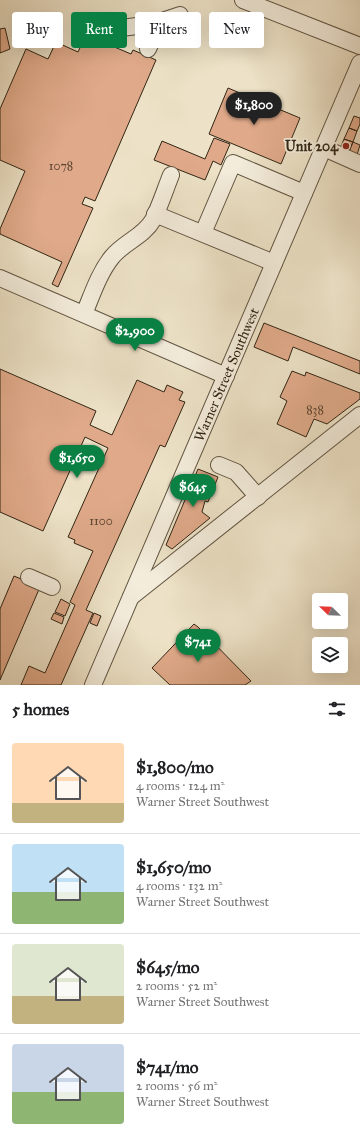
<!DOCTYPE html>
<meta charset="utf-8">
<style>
:root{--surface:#fff;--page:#f6f6f6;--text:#202124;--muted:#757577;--line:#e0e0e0;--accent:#0b8043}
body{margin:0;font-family:"IM FELL Great Primer",serif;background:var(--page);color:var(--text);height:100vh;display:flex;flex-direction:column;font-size:15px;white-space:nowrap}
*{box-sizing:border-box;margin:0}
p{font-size:13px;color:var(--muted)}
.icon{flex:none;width:22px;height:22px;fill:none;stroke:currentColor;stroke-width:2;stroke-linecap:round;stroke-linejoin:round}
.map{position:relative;height:685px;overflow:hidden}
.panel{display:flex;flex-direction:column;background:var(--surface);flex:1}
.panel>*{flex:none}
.top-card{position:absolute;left:12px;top:12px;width:336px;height:36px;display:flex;gap:8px}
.needle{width:26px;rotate:293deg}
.tools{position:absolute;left:312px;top:593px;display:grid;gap:8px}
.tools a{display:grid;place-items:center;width:36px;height:36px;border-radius:4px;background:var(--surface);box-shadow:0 4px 16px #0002;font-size:20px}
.price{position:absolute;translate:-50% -34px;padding:0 9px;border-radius:14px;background:var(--accent);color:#fff;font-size:13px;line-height:26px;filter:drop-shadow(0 1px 2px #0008)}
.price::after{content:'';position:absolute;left:50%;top:24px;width:12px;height:9px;margin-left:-6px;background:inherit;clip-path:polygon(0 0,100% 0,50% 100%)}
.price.current{background:#222;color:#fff}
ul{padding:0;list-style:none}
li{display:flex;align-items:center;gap:12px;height:100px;padding:0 12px}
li+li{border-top:1px solid var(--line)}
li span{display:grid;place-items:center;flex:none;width:112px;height:80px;border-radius:4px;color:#555}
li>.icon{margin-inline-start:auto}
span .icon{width:48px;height:48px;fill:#fffc;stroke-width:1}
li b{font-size:17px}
h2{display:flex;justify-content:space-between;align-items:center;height:48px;padding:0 12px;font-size:17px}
.chip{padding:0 14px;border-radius:4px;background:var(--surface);box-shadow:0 4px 16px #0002;font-size:14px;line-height:36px}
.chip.current{background:var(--accent);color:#fff}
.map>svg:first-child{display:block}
.building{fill:#e0aa8a;stroke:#312514}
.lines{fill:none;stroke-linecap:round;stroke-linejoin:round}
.minor-casing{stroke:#605441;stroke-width:18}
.minor{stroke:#f3ecdb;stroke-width:16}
.poi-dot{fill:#8f2418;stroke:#f3ecdb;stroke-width:1.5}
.labels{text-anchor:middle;stroke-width:3.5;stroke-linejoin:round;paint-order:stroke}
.number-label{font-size:12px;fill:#5d4632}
.poi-label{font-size:14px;font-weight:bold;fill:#312514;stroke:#f3ecdb;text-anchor:end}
.street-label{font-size:14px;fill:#312514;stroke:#f3ecdb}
</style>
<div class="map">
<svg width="360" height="685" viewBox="0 0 360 685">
<rect width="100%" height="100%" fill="#ede2c7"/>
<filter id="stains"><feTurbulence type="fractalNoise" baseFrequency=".005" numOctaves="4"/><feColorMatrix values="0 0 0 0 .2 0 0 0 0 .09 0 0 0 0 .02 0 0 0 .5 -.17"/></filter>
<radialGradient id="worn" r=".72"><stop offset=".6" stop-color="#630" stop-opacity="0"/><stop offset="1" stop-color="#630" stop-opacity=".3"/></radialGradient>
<path class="building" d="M 5,28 L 10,49 L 0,53 L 0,29 Z
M 86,35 L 131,54 L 133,50 L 156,60 L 95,201 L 85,197 L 82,204 L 93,208 L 58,287 L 52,284 L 62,262 L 0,234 L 0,229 L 25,171 L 0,160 L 0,109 L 26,49 L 48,59 L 56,42 L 78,52 Z
M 228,88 L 300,118 L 281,164 L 209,134 Z
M 354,116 L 360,118 L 360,124 L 357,131 L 349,128 Z
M 349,128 L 357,131 L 353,142 L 344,139 Z
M 214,138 L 230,144 L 221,165 L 213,161 L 205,180 L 154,160 L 162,141 L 205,159 Z
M 344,139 L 353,142 L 348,154 L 339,151 Z
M 353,142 L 360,145 L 356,158 L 348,154 Z
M 264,323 L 360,361 L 360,374 L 293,347 L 288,361 L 254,347 Z
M 0,369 L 96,411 L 90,425 L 112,435 L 137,380 L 164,392 L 167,385 L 183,392 L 179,400 L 185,402 L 165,447 L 160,445 L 86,610 L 93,613 L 61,685 L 21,685 L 29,666 L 45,673 L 75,605 L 70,602 L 93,551 L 74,543 L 75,540 L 68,537 L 108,448 L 85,437 L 43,531 L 0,512 Z
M 292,371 L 305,376 L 306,372 L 360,393 L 360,399 L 327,424 L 314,419 L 306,437 L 277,424 L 287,401 L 280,397 Z
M 198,469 L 218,477 L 208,502 L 205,501 L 202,512 L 210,518 L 172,549 L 166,545 Z
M 14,576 L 40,587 L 0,680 L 0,609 Z
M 61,599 L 70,604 L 65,616 L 55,612 Z
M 54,613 L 64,617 L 62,624 L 51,619 Z
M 94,613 L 101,616 L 97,626 L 90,623 Z
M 194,624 L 198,627 L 251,681 L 245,685 L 170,685 L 152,668 Z"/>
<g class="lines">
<g class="minor-casing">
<g id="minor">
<path d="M 243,0 L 360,46"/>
<path d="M 105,30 L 153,24 L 180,15"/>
<path d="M 148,49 L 161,21"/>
<path d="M 324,148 L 360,164"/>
<path d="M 155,214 L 274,263"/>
<path d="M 203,233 L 233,163 L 304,193"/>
<path d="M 0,278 L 226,376"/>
<path d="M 84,314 C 92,295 99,273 112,257 C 124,242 143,237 153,220 C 160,206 165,190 171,175"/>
<path d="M 219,465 L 236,472 L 258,497"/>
<path d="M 29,577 L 52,587"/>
<path d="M 131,597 L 360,415"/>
<path id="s1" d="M 93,685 L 360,63"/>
</g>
</g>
<use href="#minor" class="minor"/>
</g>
<circle class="poi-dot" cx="346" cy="146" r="4"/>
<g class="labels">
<g class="number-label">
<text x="61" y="170">1078</text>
<text x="315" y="414">838</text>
<text x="101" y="525">1100</text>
</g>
<g class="poi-label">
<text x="338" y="151">Unit 204</text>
</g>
<g class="street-label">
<text dy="5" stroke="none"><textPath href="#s1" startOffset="338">Warner Street Southwest</textPath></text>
</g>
</g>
<rect width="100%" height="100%" filter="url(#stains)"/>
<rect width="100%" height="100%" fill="url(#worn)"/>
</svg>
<div class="tools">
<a><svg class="needle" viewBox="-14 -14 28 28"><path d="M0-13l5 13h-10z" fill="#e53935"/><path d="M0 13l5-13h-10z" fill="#757577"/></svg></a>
<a><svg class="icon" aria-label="layers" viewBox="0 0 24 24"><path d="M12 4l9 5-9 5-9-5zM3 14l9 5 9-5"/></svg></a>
</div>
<b class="price current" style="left:254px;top:126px">$1,800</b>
<b class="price" style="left:135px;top:352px">$2,900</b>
<b class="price" style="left:77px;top:479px">$1,650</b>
<b class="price" style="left:193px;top:508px">$645</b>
<b class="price" style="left:198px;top:663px">$741</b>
<div class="top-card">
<a class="chip">Buy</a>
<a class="chip current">Rent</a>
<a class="chip">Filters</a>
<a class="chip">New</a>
</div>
</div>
<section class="panel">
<h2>5 homes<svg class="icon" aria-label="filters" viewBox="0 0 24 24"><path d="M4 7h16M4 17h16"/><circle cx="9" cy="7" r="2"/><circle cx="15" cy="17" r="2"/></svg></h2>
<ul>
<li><span style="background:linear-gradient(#ffd9b3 75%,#c2b280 0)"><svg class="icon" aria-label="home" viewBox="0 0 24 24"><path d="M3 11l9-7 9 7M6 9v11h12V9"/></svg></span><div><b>$1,800/mo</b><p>4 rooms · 124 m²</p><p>Warner Street Southwest</p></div></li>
<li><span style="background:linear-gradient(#bfe0f5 60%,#8fb573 0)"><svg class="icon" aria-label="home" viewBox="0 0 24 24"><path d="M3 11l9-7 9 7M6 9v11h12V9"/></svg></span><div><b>$1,650/mo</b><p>4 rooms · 132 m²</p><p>Warner Street Southwest</p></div></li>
<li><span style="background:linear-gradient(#dfe7d0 65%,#c2b280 0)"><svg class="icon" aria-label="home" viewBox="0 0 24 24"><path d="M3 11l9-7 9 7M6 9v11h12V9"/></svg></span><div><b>$645/mo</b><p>2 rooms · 52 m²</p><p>Warner Street Southwest</p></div></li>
<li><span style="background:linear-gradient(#c9d6e8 60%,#8fb573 0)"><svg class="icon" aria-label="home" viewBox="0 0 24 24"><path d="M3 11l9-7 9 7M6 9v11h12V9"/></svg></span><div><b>$741/mo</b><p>2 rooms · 56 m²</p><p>Warner Street Southwest</p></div></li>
</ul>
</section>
